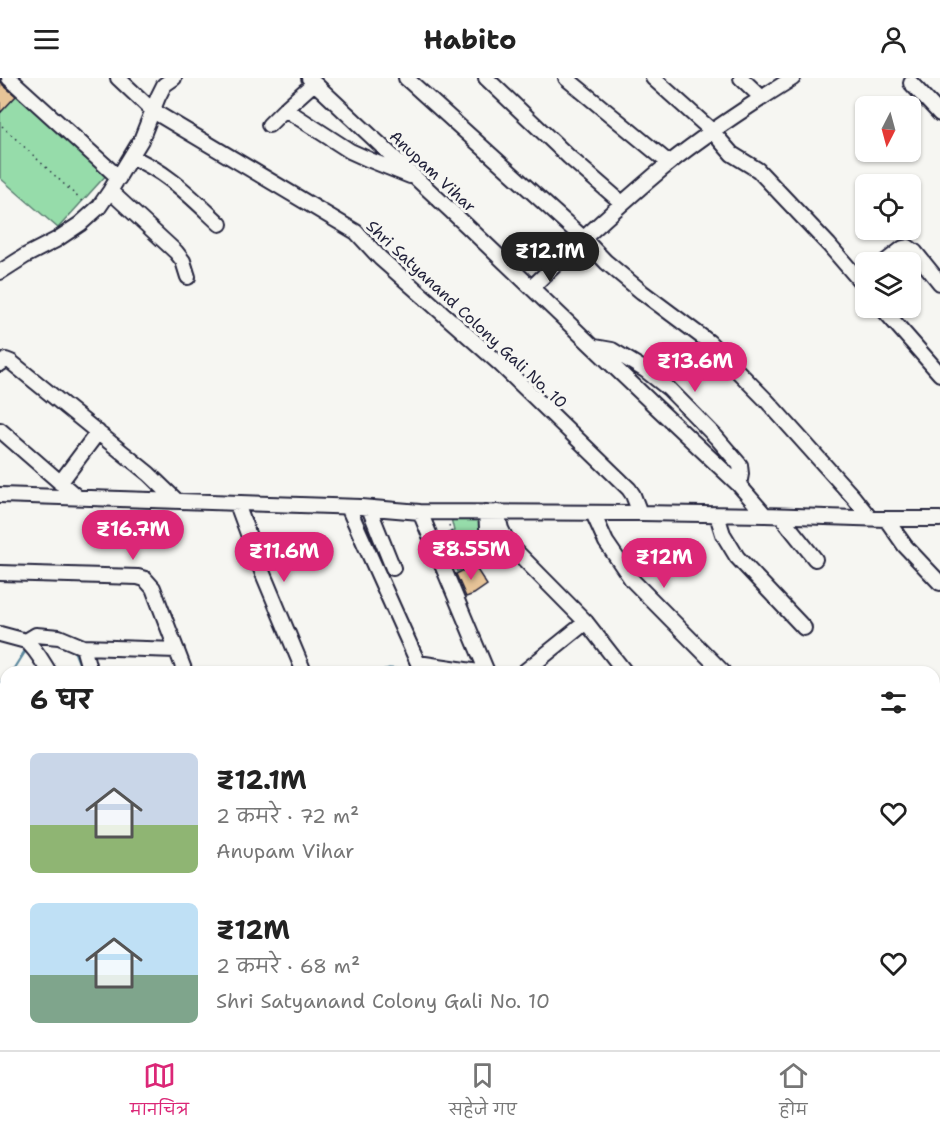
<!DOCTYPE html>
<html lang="hi">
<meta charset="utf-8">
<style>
:root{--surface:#fff;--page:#f2f2f2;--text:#222;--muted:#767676;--line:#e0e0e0;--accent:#db2777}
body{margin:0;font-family:"Shantell Sans","Playpen Sans Deva",sans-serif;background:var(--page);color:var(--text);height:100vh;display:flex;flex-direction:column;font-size:22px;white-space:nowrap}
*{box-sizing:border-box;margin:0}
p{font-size:20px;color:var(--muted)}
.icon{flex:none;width:33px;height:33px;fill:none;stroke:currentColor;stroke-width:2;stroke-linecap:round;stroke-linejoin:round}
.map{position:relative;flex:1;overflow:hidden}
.drawer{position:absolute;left:0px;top:588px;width:940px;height:384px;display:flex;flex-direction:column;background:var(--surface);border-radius:18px 18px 0 0;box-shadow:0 2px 4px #0004}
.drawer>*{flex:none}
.needle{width:39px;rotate:186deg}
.fabs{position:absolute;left:855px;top:18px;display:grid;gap:12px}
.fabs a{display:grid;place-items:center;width:66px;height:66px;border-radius:9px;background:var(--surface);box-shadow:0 2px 4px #0004;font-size:30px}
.price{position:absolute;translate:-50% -51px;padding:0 14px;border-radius:21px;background:var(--accent);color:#fff;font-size:20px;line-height:39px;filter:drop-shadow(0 2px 3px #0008)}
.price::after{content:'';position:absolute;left:50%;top:36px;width:18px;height:14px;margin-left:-9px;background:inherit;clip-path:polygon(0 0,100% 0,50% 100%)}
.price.current{background:#222;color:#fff}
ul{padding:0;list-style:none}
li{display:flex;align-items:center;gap:18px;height:150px;padding:0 30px}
li span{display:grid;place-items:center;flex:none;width:168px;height:120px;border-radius:9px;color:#555}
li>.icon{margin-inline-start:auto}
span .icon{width:72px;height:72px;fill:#fffc;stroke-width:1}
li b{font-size:26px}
h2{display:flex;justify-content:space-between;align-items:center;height:72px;padding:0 30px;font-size:26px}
header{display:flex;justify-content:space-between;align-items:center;height:78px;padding:0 30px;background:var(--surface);font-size:27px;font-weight:700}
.dock{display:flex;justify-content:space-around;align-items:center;height:84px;border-top:2px solid var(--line);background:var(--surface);font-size:16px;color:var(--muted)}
.dock a{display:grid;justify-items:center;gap:3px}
.dock .current{color:var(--accent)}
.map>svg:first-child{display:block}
.green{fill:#96dcaa;stroke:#5c7f72;stroke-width:1.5}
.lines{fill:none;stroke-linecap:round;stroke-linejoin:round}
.stream{stroke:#5a879d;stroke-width:3}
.building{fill:#e7c498;stroke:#22223b;stroke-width:1.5}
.minor-casing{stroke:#22223b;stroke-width:18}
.path{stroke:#22223b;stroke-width:1.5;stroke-dasharray:1.5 4.5;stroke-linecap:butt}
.minor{stroke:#f6f6f2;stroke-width:14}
.labels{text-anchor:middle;stroke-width:6;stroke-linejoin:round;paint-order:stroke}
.street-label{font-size:16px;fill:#22223b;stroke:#f6f6f2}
</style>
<header><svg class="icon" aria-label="menu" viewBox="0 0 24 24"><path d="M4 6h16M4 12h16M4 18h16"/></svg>Habito<svg class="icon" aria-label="person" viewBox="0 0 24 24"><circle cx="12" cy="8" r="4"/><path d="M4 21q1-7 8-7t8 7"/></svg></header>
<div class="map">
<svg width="940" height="972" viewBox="0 0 940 972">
<rect width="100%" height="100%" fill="#f6f6f2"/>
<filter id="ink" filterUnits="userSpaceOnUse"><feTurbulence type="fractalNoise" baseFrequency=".0167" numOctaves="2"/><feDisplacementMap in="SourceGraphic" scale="12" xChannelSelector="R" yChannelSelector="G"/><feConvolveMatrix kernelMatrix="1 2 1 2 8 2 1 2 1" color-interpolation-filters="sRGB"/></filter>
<g filter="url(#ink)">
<path class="green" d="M 20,13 L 109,94 L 58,150 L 0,100 L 0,35 Z
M 451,440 L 483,441 L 482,458 L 489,477 L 457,494 L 455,489 L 449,492 L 436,459 L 454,453 Z"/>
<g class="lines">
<path class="stream" d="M 66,569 L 75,574 L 83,594
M 12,594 L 27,570
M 377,594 L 389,591 L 428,593
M 0,607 L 6,600
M 934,749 L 940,752
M 269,972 L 274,966"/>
</g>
<path class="building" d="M 0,0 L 3,7 L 16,18 L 0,35 Z
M 474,487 L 487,507 L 474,516 L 466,519 L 456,496 Z"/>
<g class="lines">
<g class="minor-casing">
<path id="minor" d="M 9,0 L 119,100
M 118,0 L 153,33 L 356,154 L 380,180 L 500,286 L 629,411 L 633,417 L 640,435
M 309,0 L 466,147 L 654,327 L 739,407 L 765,437
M 406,0 L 583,160 L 606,184 L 642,214 L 709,264 L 767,323 L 854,420 L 870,440
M 486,0 L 569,79 L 622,125
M 566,0 L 669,85
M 653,0 L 712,53 L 732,76 L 758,92 L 829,167 L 866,210
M 741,0 L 762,20
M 911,5 L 940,36
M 285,31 L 350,73 L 370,82 L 410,98
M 269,47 L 285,31 L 314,5
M 131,79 C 167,93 193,121 220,146
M 110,113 L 176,174 L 183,183 L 188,199
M 885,184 L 903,170 L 908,169 L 915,174 L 940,205
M 0,194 L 25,178 L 56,162 L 80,146 L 99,129 L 110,113 L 141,62 L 158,19 L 164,7 L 174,0
M 532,209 C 576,167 621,125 668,86 C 708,54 750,27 793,0
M 882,230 L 940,296
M 595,269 L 612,272 L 645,292 L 669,311 L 716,359 L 740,387 L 741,396 L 739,407
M 0,286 L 6,282 L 11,284 L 149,396 L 177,423
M 0,352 L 77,419
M 60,405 L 98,354
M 0,417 L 361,429 L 420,434 L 640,435 L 765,437 L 886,441 L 940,441
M 237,426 L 261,491 L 304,594
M 348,429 L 418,585 L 479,594
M 369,430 L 393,490
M 420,434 L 487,594
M 486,434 L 487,450 L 492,471
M 497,434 L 501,451 L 508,465 L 586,544 L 625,594
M 593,435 L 606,464 L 632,502 L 723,594
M 717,437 L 723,456 L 737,479 L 804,550
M 783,438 L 787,446 L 815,481
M 886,441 L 905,468 L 940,505
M 0,495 L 138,499 L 145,501 L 153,510 L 185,594
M 0,556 L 26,563 C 36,571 42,583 49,594
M 26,563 L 36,557 L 59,559 L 83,569 L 177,572
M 83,569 L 90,594
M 524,594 L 586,544
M 934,778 L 940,771
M 934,786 L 940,789
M 0,867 L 6,860
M 934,903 L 940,908
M 0,910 L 6,904
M 426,966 L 434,972
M 169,972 L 176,966
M 486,972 L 493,966
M 613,972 L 619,966
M 723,972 L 729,966
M 786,972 L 790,966"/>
</g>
<path class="path" d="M 2,48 L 84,125
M 449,447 L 452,456"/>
<use href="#minor" class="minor"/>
</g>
</g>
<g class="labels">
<g class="street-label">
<text transform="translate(433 93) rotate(43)" y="6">Anupam Vihar</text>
<text transform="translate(467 236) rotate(43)" y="6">Shri Satyanand Colony Gali No. 10</text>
</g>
</g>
</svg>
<div class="fabs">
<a><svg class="needle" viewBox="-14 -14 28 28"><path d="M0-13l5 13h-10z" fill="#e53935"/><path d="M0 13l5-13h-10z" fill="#767676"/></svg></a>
<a><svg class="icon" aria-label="locate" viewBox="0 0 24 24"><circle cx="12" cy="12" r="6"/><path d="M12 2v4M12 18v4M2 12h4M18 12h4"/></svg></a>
<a><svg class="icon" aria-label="layers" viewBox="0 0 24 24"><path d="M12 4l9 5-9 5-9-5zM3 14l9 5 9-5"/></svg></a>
</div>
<b class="price current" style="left:550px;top:205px">₹12.1M</b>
<b class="price" style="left:695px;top:315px">₹13.6M</b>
<b class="price" style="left:133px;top:483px">₹16.7M</b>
<b class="price" style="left:471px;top:503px">₹8.55M</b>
<b class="price" style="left:284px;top:505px">₹11.6M</b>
<b class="price" style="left:664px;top:511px">₹12M</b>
<section class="drawer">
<h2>6 घर<svg class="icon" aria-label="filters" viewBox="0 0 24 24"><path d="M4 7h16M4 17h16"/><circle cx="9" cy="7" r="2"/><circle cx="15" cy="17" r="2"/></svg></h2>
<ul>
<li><span style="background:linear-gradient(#c9d6e8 60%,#8fb573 0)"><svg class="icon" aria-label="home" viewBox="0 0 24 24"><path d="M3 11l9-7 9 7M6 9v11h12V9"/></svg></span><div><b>₹12.1M</b><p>2 कमरे · 72 m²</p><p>Anupam Vihar</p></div><svg class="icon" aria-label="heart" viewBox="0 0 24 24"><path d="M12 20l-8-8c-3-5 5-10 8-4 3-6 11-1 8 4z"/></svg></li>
<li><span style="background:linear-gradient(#bfe0f5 60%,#7fa58c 0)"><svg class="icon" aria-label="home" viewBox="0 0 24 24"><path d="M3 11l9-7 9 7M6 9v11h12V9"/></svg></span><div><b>₹12M</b><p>2 कमरे · 68 m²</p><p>Shri Satyanand Colony Gali No. 10</p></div><svg class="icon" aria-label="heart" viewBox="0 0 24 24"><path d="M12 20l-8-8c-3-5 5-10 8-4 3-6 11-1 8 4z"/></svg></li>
</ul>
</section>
</div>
<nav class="dock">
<a class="current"><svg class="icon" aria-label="map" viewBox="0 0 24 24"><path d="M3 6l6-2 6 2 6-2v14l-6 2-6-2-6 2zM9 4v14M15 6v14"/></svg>मानचित्र</a>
<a><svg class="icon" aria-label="saved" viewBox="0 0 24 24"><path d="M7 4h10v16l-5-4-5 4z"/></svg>सहेजे गए</a>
<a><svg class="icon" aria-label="home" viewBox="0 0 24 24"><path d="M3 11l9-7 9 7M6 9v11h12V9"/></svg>होम</a>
</nav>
